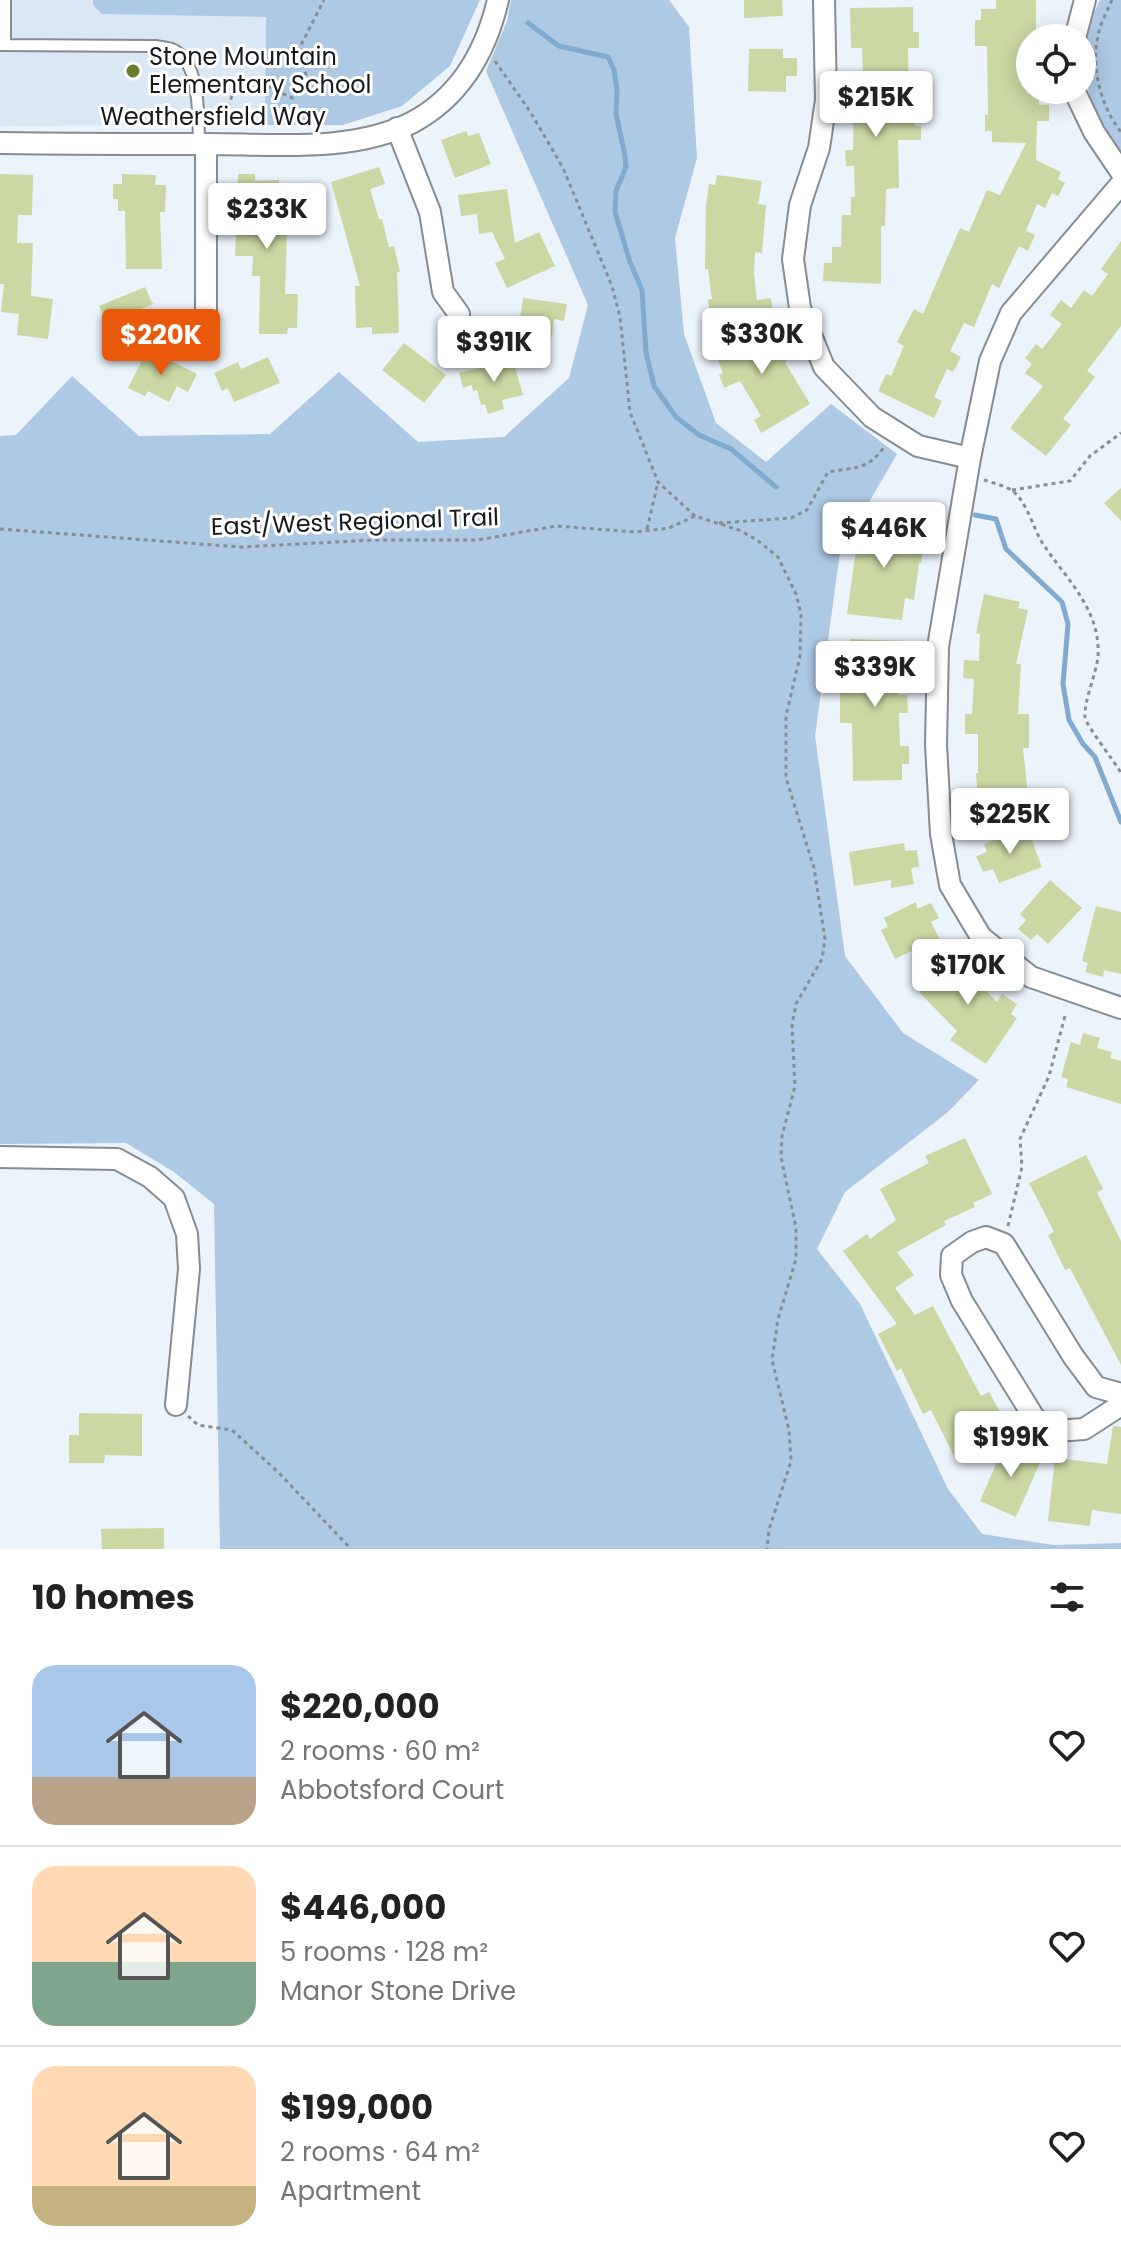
<!DOCTYPE html>
<meta charset="utf-8">
<style>
:root{--surface:#fff;--page:#f6f6f6;--text:#222;--muted:#767676;--line:#e0e0e0;--accent:#ea580c}
body{margin:0;font-family:Poppins,sans-serif;background:var(--page);color:var(--text);height:100vh;display:flex;flex-direction:column;font-size:30px;white-space:nowrap}
*{box-sizing:border-box;margin:0}
p{font-size:26px;color:var(--muted)}
.icon{flex:none;width:44px;height:44px;fill:none;stroke:currentColor;stroke-width:2;stroke-linecap:round;stroke-linejoin:round}
.map{position:relative;height:1549px;overflow:hidden}
.details{display:flex;flex-direction:column;background:var(--surface);flex:1}
.details>*{flex:none}
.controls{position:absolute;left:1016px;top:24px;display:grid;gap:16px}
.controls a{display:grid;place-items:center;width:80px;height:80px;border-radius:50%;background:var(--surface);box-shadow:0 4px 20px #0003;font-size:40px}
.price{position:absolute;translate:-50% -68px;padding:0 18px;border-radius:8px;background:#fff;color:#222;font-size:26px;line-height:52px;filter:drop-shadow(0 2px 4px #0008)}
.price::after{content:'';position:absolute;left:50%;top:48px;width:24px;height:18px;margin-left:-12px;background:inherit;clip-path:polygon(0 0,100% 0,50% 100%)}
.price.on{background:var(--accent);color:#fff}
ul{padding:0;list-style:none}
li{display:flex;align-items:center;gap:24px;height:200px;padding:0 32px}
li+li{border-top:2px solid var(--line)}
li span{display:grid;place-items:center;flex:none;width:224px;height:160px;border-radius:24px;color:#555}
li>.icon{margin-inline-start:auto}
span .icon{width:96px;height:96px;fill:#fffc;stroke-width:1}
li b{font-size:34px}
h2{display:flex;justify-content:space-between;align-items:center;height:96px;padding:0 32px;font-size:34px}
.map>svg:first-child{display:block}
.built{fill:#dae8f6}
.green{fill:#adc9e3}
.lines{fill:none;stroke-linecap:round;stroke-linejoin:round}
.stream{stroke:#81aacf;stroke-width:5}
.building{fill:#cbd8a4}
.service-casing{stroke:#858c93;stroke-width:14}
.minor-casing{stroke:#858c93;stroke-width:24}
.path{stroke:#888d92;stroke-width:3;stroke-dasharray:4 4;stroke-linecap:butt}
.service{stroke:#fff;stroke-width:10}
.minor{stroke:#fff;stroke-width:20}
.poi-dot{fill:#6a7b29;stroke:#fff;stroke-width:3}
.labels{text-anchor:middle;stroke-width:6;stroke-linejoin:round;paint-order:stroke}
.poi-label{font-size:24px;fill:#17191c;stroke:#fff;text-anchor:start}
.street-label{font-size:24px;fill:#17191c;stroke:#fff}
</style>
<div class="map">
<svg width="1121" height="1549" viewBox="0 0 1121 1549">
<rect width="100%" height="100%" fill="#ebf3fb"/>
<path class="built" d="M 0,0 L 267,0 L 265,125 L 0,126 Z"/>
<path class="green" d="M 93,0 L 480,0 L 450,66 L 402,106 L 343,125 L 265,125 L 266,17 L 102,14 L 93,5 Z
M 511,0 L 669,0 L 689,27 L 697,158 L 675,238 L 684,334 L 716,423 L 766,462 L 831,404 L 897,454 L 861,516 L 843,530 L 815,736 L 845,956 L 903,1033 L 979,1080 L 948,1112 L 845,1192 L 817,1249 L 860,1304 L 948,1489 L 982,1534 L 1054,1545 L 1121,1543 L 1121,1549 L 220,1549 L 214,1204 L 174,1172 L 126,1143 L 0,1144 L 0,436 L 16,435 L 72,376 L 139,436 L 270,434 L 339,372 L 418,442 L 504,437 L 569,378 L 588,305 L 486,71 L 507,21 Z
M 1100,0 L 1121,0 L 1121,151 C 1091,120 1078,71 1088,29 C 1090,19 1096,9 1100,0 Z"/>
<g class="lines">
<path class="stream" d="M 528,23 L 559,46 L 608,57 L 614,70 L 617,90 L 616,114 L 625,156 L 626,167 L 616,191 L 615,212 L 630,262 L 642,290 L 646,352 L 654,386 L 676,417 L 699,435 L 731,449 L 776,487
M 975,515 L 996,519 L 1006,549 L 1062,602 L 1068,624 L 1063,684 L 1069,720 L 1083,744 L 1095,757 L 1121,822"/>
</g>
<path class="building" d="M 744,0 L 782,0 L 783,16 L 744,18 Z
M 996,0 L 1036,0 L 1036,38 L 1030,38 L 1030,90 L 1039,90 L 1039,105 L 1049,105 L 1049,121 L 1037,121 L 1036,160 L 1061,172 L 1058,179 L 1065,183 L 1058,196 L 1052,193 L 1045,208 L 1037,204 L 1026,231 L 1035,235 L 1028,251 L 1019,246 L 999,288 L 992,284 L 974,327 L 964,323 L 950,351 L 961,357 L 953,372 L 947,369 L 934,397 L 942,401 L 934,418 L 878,391 L 886,374 L 891,376 L 904,346 L 897,342 L 914,309 L 923,314 L 960,228 L 969,232 L 987,190 L 1000,195 L 1026,143 L 992,142 L 992,131 L 985,131 L 985,115 L 988,115 L 987,46 L 975,46 L 975,20 L 981,20 L 981,9 L 996,9 Z
M 913,7 L 913,32 L 919,32 L 919,48 L 908,48 L 909,104 L 915,104 L 915,126 L 921,126 L 921,140 L 898,140 L 899,188 L 886,189 L 885,226 L 881,226 L 881,284 L 823,281 L 824,263 L 832,263 L 832,247 L 841,247 L 842,215 L 851,215 L 851,197 L 855,197 L 854,166 L 846,166 L 845,150 L 853,150 L 854,103 L 873,103 L 872,76 L 863,76 L 862,48 L 851,48 L 850,8 Z
M 749,49 L 783,49 L 783,58 L 797,58 L 797,76 L 786,76 L 786,92 L 748,91 Z
M 466,131 L 468,136 L 479,133 L 491,164 L 455,178 L 441,140 Z
M 379,167 L 385,184 L 370,189 L 379,219 L 382,219 L 389,247 L 394,246 L 400,272 L 397,272 L 399,333 L 372,334 L 372,327 L 356,328 L 355,286 L 360,286 L 331,182 Z
M 0,174 L 33,175 L 32,215 L 18,215 L 17,243 L 33,243 L 31,296 L 53,299 L 48,339 L 17,335 L 19,314 L 1,312 L 4,284 L 0,284 Z
M 122,174 L 156,175 L 155,185 L 166,185 L 165,212 L 160,212 L 162,269 L 126,269 L 125,211 L 118,211 L 118,199 L 113,199 L 113,184 L 122,184 Z
M 238,174 L 255,174 L 255,181 L 279,180 L 279,200 L 288,200 L 285,294 L 298,294 L 297,328 L 288,328 L 287,334 L 259,334 L 260,276 L 252,276 L 253,256 L 235,256 L 236,235 L 239,235 Z
M 717,175 L 762,181 L 758,204 L 766,205 L 762,253 L 755,252 L 754,273 L 757,300 L 771,298 L 773,316 L 711,324 L 708,299 L 712,299 L 708,269 L 705,269 L 706,206 L 709,184 L 715,185 Z
M 507,189 L 515,243 L 539,232 L 555,266 L 507,288 L 495,263 L 505,259 L 492,232 L 479,234 L 477,214 L 461,216 L 458,195 Z
M 1121,241 L 1121,326 L 1087,371 L 1095,377 L 1063,419 L 1071,425 L 1046,456 L 1010,428 L 1043,386 L 1025,373 L 1032,364 L 1025,358 L 1036,344 L 1042,349 L 1062,324 L 1050,315 L 1061,300 L 1071,308 L 1084,290 L 1092,296 L 1108,274 L 1101,269 Z
M 145,287 L 153,304 L 139,310 L 146,332 L 116,345 L 99,306 Z
M 523,298 L 567,304 L 564,321 L 554,319 L 549,352 L 516,347 Z
M 771,325 L 787,361 L 785,362 L 810,404 L 761,433 L 754,420 L 761,416 L 740,381 L 724,388 L 719,375 L 723,373 L 714,350 Z
M 404,343 L 446,375 L 424,403 L 382,370 Z
M 148,349 L 197,374 L 188,392 L 177,386 L 169,402 L 148,391 L 145,396 L 128,388 Z
M 268,357 L 280,383 L 234,402 L 228,388 L 222,391 L 214,373 L 238,362 L 241,369 Z
M 513,360 L 523,395 L 502,400 L 504,409 L 488,414 L 485,404 L 481,405 L 477,390 L 473,391 L 472,385 L 463,388 L 459,373 Z
M 1121,488 L 1121,521 L 1104,503 Z
M 860,520 L 918,528 L 916,544 L 923,545 L 921,563 L 919,563 L 914,600 L 905,598 L 902,620 L 847,614 Z
M 984,594 L 1020,602 L 1018,608 L 1028,610 L 1016,664 L 1021,664 L 1018,714 L 1029,714 L 1029,748 L 1023,748 L 1030,813 L 977,819 L 975,799 L 978,799 L 976,773 L 978,773 L 978,734 L 965,734 L 965,714 L 972,714 L 974,679 L 963,678 L 964,660 L 979,661 L 980,634 L 976,633 Z
M 850,639 L 907,641 L 907,658 L 899,658 L 898,695 L 907,695 L 908,713 L 899,713 L 900,746 L 909,746 L 909,764 L 902,764 L 902,780 L 853,781 L 852,723 L 840,723 L 840,687 L 850,687 Z
M 1027,828 L 1042,867 L 999,883 L 993,869 L 983,872 L 976,856 L 987,852 L 984,844 Z
M 904,843 L 905,851 L 917,850 L 919,867 L 911,868 L 914,884 L 891,888 L 891,880 L 854,886 L 849,852 Z
M 1050,880 L 1082,908 L 1048,944 L 1037,934 L 1031,940 L 1018,929 L 1026,920 L 1020,914 Z
M 916,902 L 917,909 L 931,903 L 939,918 L 931,922 L 939,938 L 895,959 L 881,930 L 888,927 L 884,918 Z
M 1096,906 L 1121,912 L 1121,974 L 1104,970 L 1103,977 L 1085,972 L 1088,963 L 1082,961 Z
M 958,951 L 971,963 L 965,969 L 997,1002 L 1002,994 L 1017,1004 L 1011,1014 L 1017,1018 L 986,1064 L 950,1040 L 957,1031 L 919,992 L 925,986 L 919,980 L 946,953 L 950,959 Z
M 1083,1033 L 1100,1038 L 1097,1048 L 1112,1052 L 1110,1058 L 1121,1061 L 1121,1104 L 1066,1087 L 1068,1079 L 1061,1077 L 1071,1042 L 1080,1045 Z
M 965,1138 L 992,1194 L 973,1203 L 975,1207 L 944,1221 L 946,1225 L 897,1252 L 914,1275 L 895,1288 L 915,1315 L 933,1306 L 981,1396 L 989,1392 L 1009,1428 L 954,1456 L 931,1410 L 923,1414 L 901,1368 L 897,1371 L 878,1334 L 897,1324 L 843,1251 L 867,1234 L 870,1239 L 896,1220 L 880,1189 L 929,1163 L 925,1156 Z
M 1086,1155 L 1103,1189 L 1097,1192 L 1121,1241 L 1121,1365 L 1070,1268 L 1065,1270 L 1048,1235 L 1054,1232 L 1029,1183 Z
M 79,1413 L 142,1414 L 142,1456 L 105,1455 L 104,1463 L 69,1463 L 69,1435 L 79,1435 Z
M 1113,1426 L 1121,1427 L 1121,1514 L 1092,1510 L 1090,1526 L 1048,1521 L 1055,1458 L 1107,1464 Z
M 1006,1441 L 1042,1458 L 1016,1517 L 980,1501 Z
M 164,1528 L 164,1549 L 102,1549 L 101,1529 Z"/>
<g class="lines">
<g class="service-casing">
<path id="service" d="M 5,0 L 5,45
M 0,45 L 155,46 C 161,47 168,47 174,50 C 201,64 198,117 199,144"/>
</g>
<g class="minor-casing">
<path id="minor" d="M 824,0 L 826,100 L 819,148 L 800,205 L 793,259 L 800,308 L 824,367 L 872,417 L 918,446 L 970,458
M 1075,38 L 1085,0
M 1074,90 L 1094,132 L 1121,172
M 397,128 L 430,212 L 443,292 L 459,314
M 0,143 C 69,144 139,144 208,144 C 274,144 353,153 413,122 C 461,96 486,51 498,0
M 206,144 L 206,313
M 1121,184 L 1011,313 L 990,361 L 970,458 L 938,647 L 936,745 L 941,834 L 950,885 L 981,937 L 1031,977 L 1121,1008
M 0,1157 L 117,1159 L 150,1177 L 174,1198 L 187,1234 L 189,1269 L 176,1405
M 1121,1394 L 1096,1387 L 1073,1356 L 1004,1244 L 986,1237 L 972,1242 L 952,1256 L 951,1275 L 962,1301 L 1035,1419 L 1056,1431 L 1084,1429 L 1121,1405"/>
</g>
<path class="path" d="M 1112,0 C 1107,11 1100,24 1098,36 C 1091,69 1101,107 1121,132
M 495,61 L 531,113 L 563,168 L 612,286 L 620,317 L 630,412 L 658,482 L 695,516
M 218,127 L 217,119 L 230,103 L 236,78 C 260,78 271,90 293,98 L 305,89 L 307,80 L 300,47 L 324,0
M 984,480 C 993,483 1006,486 1013,491 C 1028,504 1033,528 1043,544 C 1067,580 1101,610 1098,657 C 1096,674 1084,701 1085,717 C 1085,724 1115,762 1121,773
M 1012,490 L 1070,481 L 1090,456 L 1121,433
M 719,523 L 791,518 L 807,510 L 828,472 C 855,467 867,471 885,446
M 0,529 L 241,547 L 375,540 L 478,540 L 556,526 L 636,532 L 669,528 L 695,516 L 739,530 L 757,540 L 778,557 L 796,594 L 801,614 L 800,656 L 786,716 L 786,778 L 814,868 L 825,939 L 822,959 L 796,1004 L 792,1025 L 795,1086 L 782,1136 L 781,1157 L 796,1228 L 796,1259 L 778,1319 L 772,1360 L 789,1430 L 791,1461 L 769,1530 L 767,1549
M 647,529 L 658,482
M 1008,1226 L 1022,1167 L 1020,1139 L 1049,1076 L 1065,1016
M 188,1416 L 198,1425 L 232,1430 L 279,1473 L 351,1549"/>
<use href="#service" class="service"/>
<use href="#minor" class="minor"/>
</g>
<circle class="poi-dot" cx="133" cy="71" r="8"/>
<g class="labels">
<g class="poi-label">
<text x="149" y="65">Stone Mountain<tspan x="149" dy="28">Elementary School</tspan></text>
</g>
<g class="street-label">
<text x="213" y="125">Weathersfield Way</text>
<text transform="translate(355 522) rotate(-2)" y="8">East/West Regional Trail</text>
</g>
</g>
</svg>
<div class="controls">
<a><svg class="icon" aria-label="locate" viewBox="0 0 24 24"><circle cx="12" cy="12" r="6"/><path d="M12 2v4M12 18v4M2 12h4M18 12h4"/></svg></a>
</div>
<b class="price" style="left:876px;top:139px">$215K</b>
<b class="price" style="left:267px;top:251px">$233K</b>
<b class="price" style="left:762px;top:376px">$330K</b>
<b class="price on" style="left:161px;top:377px">$220K</b>
<b class="price" style="left:494px;top:384px">$391K</b>
<b class="price" style="left:884px;top:570px">$446K</b>
<b class="price" style="left:875px;top:709px">$339K</b>
<b class="price" style="left:1010px;top:856px">$225K</b>
<b class="price" style="left:968px;top:1007px">$170K</b>
<b class="price" style="left:1011px;top:1479px">$199K</b>
</div>
<section class="details">
<h2>10 homes<svg class="icon" aria-label="filters" viewBox="0 0 24 24"><path d="M4 7h16M4 17h16"/><circle cx="9" cy="7" r="2"/><circle cx="15" cy="17" r="2"/></svg></h2>
<ul>
<li><span style="background:linear-gradient(#a9c7e8 70%,#b9a48a 0)"><svg class="icon" aria-label="home" viewBox="0 0 24 24"><path d="M3 11l9-7 9 7M6 9v11h12V9"/></svg></span><div><b>$220,000</b><p>2 rooms · 60 m²</p><p>Abbotsford Court</p></div><svg class="icon" aria-label="heart" viewBox="0 0 24 24"><path d="M12 20l-8-8c-3-5 5-10 8-4 3-6 11-1 8 4z"/></svg></li>
<li><span style="background:linear-gradient(#ffd9b3 60%,#7fa58c 0)"><svg class="icon" aria-label="home" viewBox="0 0 24 24"><path d="M3 11l9-7 9 7M6 9v11h12V9"/></svg></span><div><b>$446,000</b><p>5 rooms · 128 m²</p><p>Manor Stone Drive</p></div><svg class="icon" aria-label="heart" viewBox="0 0 24 24"><path d="M12 20l-8-8c-3-5 5-10 8-4 3-6 11-1 8 4z"/></svg></li>
<li><span style="background:linear-gradient(#ffd9b3 75%,#c2b280 0)"><svg class="icon" aria-label="home" viewBox="0 0 24 24"><path d="M3 11l9-7 9 7M6 9v11h12V9"/></svg></span><div><b>$199,000</b><p>2 rooms · 64 m²</p><p>Apartment</p></div><svg class="icon" aria-label="heart" viewBox="0 0 24 24"><path d="M12 20l-8-8c-3-5 5-10 8-4 3-6 11-1 8 4z"/></svg></li>
</ul>
</section>
